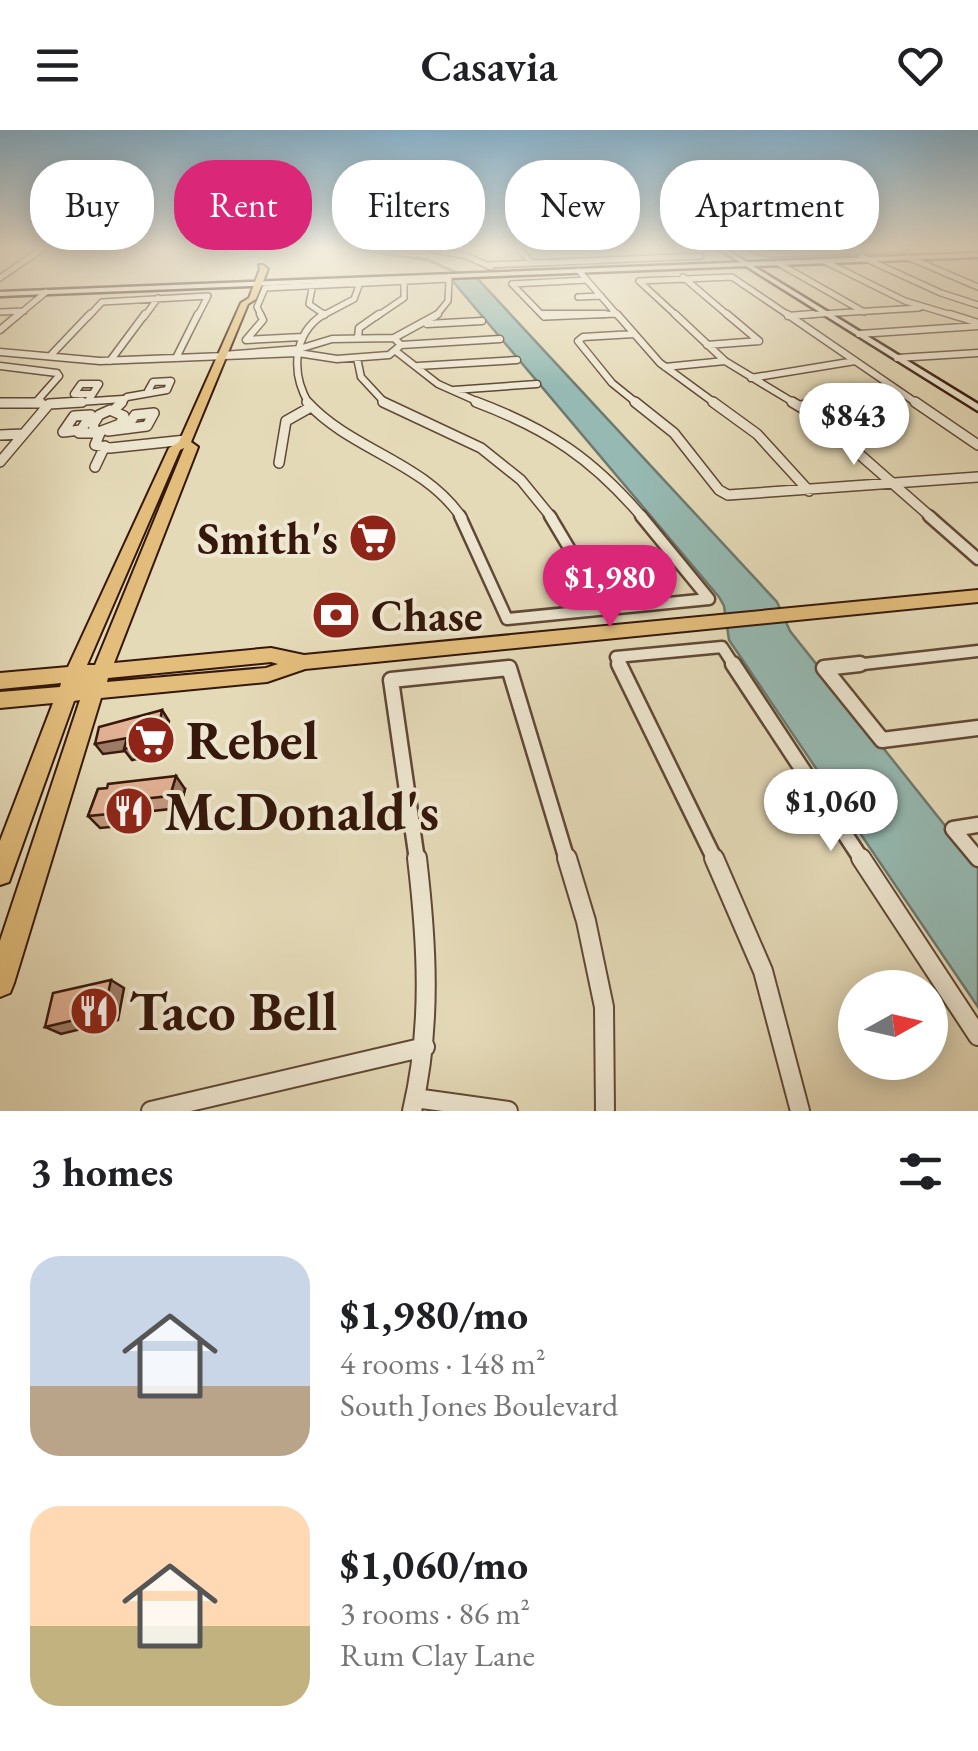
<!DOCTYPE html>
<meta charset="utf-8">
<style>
:root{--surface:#fff;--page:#f6f6f6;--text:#202124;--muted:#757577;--accent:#db2777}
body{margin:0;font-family:"EB Garamond",serif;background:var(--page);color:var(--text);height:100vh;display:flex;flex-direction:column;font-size:38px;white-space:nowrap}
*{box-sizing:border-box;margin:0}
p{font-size:32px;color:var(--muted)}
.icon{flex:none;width:55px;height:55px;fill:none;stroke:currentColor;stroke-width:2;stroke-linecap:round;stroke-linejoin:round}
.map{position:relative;height:981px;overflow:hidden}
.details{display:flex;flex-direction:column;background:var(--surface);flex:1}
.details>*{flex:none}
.banner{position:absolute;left:30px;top:30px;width:920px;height:90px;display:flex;gap:20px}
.needle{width:65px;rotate:82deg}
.fabs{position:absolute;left:838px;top:840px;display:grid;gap:20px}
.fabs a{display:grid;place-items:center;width:110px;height:110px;border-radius:50%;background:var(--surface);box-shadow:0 5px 25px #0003;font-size:50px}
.price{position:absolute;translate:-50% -85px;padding:0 22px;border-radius:35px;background:#fff;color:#222;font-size:32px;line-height:65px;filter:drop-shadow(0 2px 5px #0008)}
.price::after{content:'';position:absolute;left:50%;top:60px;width:30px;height:22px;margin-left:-15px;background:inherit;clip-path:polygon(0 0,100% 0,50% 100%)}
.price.selected{background:var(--accent);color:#fff}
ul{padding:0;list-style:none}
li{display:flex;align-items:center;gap:30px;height:250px;padding:0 30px}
li span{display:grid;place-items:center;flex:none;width:280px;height:200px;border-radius:30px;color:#555}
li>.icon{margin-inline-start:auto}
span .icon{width:120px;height:120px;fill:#fffc;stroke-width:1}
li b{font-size:42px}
h2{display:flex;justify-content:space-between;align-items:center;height:120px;padding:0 30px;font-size:42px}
.pill{padding:0 35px;border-radius:40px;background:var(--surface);box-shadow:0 5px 25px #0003;font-size:35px;line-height:90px}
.pill.selected{background:var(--accent);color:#fff}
header{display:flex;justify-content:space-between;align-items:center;height:130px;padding:0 30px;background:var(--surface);font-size:45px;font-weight:600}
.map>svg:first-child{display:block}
.water{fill:#96bab3;stroke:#6f7970;stroke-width:2.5}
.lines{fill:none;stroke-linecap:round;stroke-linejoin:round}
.stream{stroke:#6f7970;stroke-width:2.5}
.minor-far5-casing{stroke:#614836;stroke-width:8}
.minor-far4-casing{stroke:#614836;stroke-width:9}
.minor-far3-casing{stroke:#614836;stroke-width:12}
.minor-far2-casing{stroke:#614836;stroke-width:15}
.minor-far1-casing{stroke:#614836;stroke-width:19}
.minor-casing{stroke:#614836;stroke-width:22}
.tertiary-casing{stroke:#614836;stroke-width:5}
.secondary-casing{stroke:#35180b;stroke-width:5}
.primary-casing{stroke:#35180b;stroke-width:4}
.minor-far5{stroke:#eee7d1;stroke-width:5}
.minor-far4{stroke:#eee7d1;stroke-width:6}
.minor-far3{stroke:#eee7d1;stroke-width:9}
.minor-far2{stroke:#eee7d1;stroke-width:10}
.minor-far1{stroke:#eee7d1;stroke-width:14}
.minor{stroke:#eee7d1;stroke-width:18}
.tertiary{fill:#eee7d1;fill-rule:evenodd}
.secondary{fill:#eee7d1;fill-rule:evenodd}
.primary{fill:#e2bd7c;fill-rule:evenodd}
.wall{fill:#c39880;stroke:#35180b;stroke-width:2.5}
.shaded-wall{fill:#9f7c68;stroke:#35180b;stroke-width:2.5}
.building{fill:#e3b195;stroke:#35180b;stroke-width:2.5}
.labels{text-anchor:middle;stroke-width:8;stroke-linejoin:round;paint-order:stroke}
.poi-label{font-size:45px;font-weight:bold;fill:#35180b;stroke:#eee7d1;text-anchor:end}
.near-poi-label{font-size:55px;font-weight:bold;fill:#35180b;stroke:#eee7d1;text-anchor:start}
</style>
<header><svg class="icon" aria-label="menu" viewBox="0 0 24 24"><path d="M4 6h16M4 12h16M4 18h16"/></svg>Casavia<svg class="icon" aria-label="heart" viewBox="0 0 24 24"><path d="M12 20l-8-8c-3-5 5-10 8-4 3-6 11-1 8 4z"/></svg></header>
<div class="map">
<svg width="978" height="981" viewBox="0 0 978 981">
<rect width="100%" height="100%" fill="#e5dab8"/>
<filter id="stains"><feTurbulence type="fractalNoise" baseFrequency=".002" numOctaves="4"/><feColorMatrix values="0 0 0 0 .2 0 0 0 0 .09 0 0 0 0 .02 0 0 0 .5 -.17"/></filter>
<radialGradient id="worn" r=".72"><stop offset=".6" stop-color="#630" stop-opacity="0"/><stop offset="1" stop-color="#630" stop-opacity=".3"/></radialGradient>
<path class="water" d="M 476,147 L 777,472 L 790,501 L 978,737 L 978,877 L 729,510 L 724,476 L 719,467 L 450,148 Z"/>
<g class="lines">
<path class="stream" d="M 352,119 L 428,130 L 457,143"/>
<g class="minor-far5-casing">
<path id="minor-far5" d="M 430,119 L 466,126 L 491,137
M 519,119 L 532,133
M 752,119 L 769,124 L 905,119
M 862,127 L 941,163 L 978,175
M 910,128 L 978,157
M 824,131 L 905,171 L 958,187
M 778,133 L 864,182
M 488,135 L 701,126
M 579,141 L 619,187
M 683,147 L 730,187
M 0,148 L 42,119
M 313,154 L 309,174 L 325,185
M 512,154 L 544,187
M 512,154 L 587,150
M 578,167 L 601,166
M 0,182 L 24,181
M 788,186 L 919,178
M 16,187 L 46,162
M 88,187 L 102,172 L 208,166 L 197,187
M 144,187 L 158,168
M 262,187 L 257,177 L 265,158 L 449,149 L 448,171 L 435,187
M 320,187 L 354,169 L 360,153
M 376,187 L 404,168 L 404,151
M 545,187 L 616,184
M 678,187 L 639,151 L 732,147 L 791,187"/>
</g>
<g class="minor-far4-casing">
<path id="minor-far4" d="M 260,184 L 263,190 L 246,210 L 302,207
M 542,184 L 605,184
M 617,184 L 660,233 L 716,274
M 675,184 L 725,231 L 796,274
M 727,184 L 759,211
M 787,184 L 918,274
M 950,184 L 978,193
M 788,186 L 813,184
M 427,194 L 482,191
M 0,200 L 19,184
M 634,204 L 583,207 L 578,211 L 612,253 L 638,274
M 859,204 L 978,196
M 358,207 L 359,198 L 379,184
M 394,208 L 438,184
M 401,215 L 500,209
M 707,215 L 759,211
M 0,222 L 100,231 L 298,223 L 337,229 L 389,225 L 401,215 L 394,208 L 332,209 L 299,219 L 223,225
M 397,222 L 438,254 L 483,274
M 52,224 L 90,184
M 176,228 L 198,184
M 357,228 L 361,247 L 386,274
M 897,228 L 978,223
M 110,231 L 145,184
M 0,236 L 57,243 L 59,246 L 36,272
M 418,236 L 517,230
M 665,237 L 725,231
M 751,248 L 855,231
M 454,260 L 537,254
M 88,271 L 99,254 L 81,254 L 74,264 L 90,264
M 0,273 L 41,273
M 49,274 L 123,269
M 120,274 L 127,267 L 167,260 L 171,251 L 153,252 L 148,261
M 309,274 C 291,244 292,204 324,184
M 810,274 L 836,269"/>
</g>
<g class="minor-far3-casing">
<path id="minor-far3" d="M 307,272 C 352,321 423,331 462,388
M 383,272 L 481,318 L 521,350 L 552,388
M 476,272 C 548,299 593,329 643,388
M 635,272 L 674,303 L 719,360 L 728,365 L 978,347
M 713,272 L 757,304 L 809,361
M 792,272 L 817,287 L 932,388
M 915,272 L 978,315
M 0,273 L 41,273
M 801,276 L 822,272
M 110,280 L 124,286 L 120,294 L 96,303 L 93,295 L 99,285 Z
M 114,280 L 122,272
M 81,300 L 63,302 L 74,286 L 91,285 L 79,303 L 96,303
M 108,301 L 147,296 L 154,283 L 135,285 L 127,297
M 100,303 L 95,315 L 110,318 L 186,310
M 0,305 L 23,304
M 845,310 L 882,304
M 0,332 L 49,274 L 82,272
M 279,333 L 286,291 L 309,278
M 95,337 L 105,316"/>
</g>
<g class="minor-far2-casing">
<path id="minor-far2" d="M 460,386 L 507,489 L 709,469
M 550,386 L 606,480
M 641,386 L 709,469
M 929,386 L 978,429
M 621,537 L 616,527 L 722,517 L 735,537
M 837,537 L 978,521"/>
</g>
<g class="minor-far1-casing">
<path id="minor-far1" d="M 619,534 L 715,730
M 733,534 L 862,730
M 824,538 L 882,610 L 978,598
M 824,538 L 860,534
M 953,699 L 978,729
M 953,699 L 978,695
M 417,730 L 391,550 L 509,538 L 567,730"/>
</g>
<g class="minor-casing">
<path id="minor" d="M 567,728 L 586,791 L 604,877 L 605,981
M 714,728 L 763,841 L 800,981
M 861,728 L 978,906
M 415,968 L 508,981
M 151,981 L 425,917
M 412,981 C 432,897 427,813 417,728"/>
</g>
<g class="tertiary-casing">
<path id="tertiary" d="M 719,119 L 725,119 L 750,134 L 745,135 Z"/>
</g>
<g class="secondary-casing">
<path id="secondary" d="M 978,123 L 978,127 L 753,136 L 978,274 L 978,281 L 746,136 L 0,166 L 0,162 Z"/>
</g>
<g class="primary-casing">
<path id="primary" d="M 259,135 L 263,135 L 268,139 L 256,169 L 248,174 L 191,312 L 198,317 L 114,533 L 271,518 L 304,525 L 978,460 L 978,472 L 305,539 L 267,552 L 101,568 L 14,853 L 10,863 L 0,867 L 0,811 L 80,570 L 74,571 L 9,752 L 0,755 L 0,711 L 53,573 L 0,578 L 0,562 L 60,557 L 61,553 L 0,559 L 0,543 L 68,537 L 169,318 L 179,312 L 241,173 L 249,168 L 260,139 ZM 184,318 L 95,535 L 87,535 L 180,320 ZM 271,532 L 278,534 L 266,538 L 107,552 L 108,548 Z"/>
</g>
<use href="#minor-far5" class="minor-far5"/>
<use href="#minor-far4" class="minor-far4"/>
<use href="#minor-far3" class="minor-far3"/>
<use href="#minor-far2" class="minor-far2"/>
<use href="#minor-far1" class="minor-far1"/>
<use href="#minor" class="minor"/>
<use href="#tertiary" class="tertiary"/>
<use href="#secondary" class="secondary"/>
<use href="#primary" class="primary"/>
</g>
<path class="wall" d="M 98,659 L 185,659 L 180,678 L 124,684 L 120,696 L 100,698 L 88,686 Z"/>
<path class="shaded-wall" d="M 162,580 L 169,591 L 164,623 L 132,630 L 125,621 L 103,624 L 95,614 Z
M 176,646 L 185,659 L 180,678 L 170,666 Z
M 113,672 L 124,684 L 120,696 L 109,684 Z
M 111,850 L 124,858 L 118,890 L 61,904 L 45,897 Z"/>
<path class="building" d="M 162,580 L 156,613 L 124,619 L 127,608 L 95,614 L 99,597 Z
M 176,646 L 170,666 L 113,672 L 109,684 L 88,686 L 98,659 L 107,658 L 108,654 Z
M 111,850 L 104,883 L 45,897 L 53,863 Z"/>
<linearGradient id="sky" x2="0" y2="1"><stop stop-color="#87b6d3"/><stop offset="0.46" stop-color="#f3eedf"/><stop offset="1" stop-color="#f3eedf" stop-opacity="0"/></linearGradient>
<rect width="978" height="256" fill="url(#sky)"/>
<defs>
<g id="supermarket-disc" transform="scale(2.5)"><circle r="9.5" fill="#8f2418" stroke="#eee7d1"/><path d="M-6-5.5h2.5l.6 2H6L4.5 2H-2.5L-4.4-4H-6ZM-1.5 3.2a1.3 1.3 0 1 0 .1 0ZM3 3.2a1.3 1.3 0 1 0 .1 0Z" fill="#fff"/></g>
<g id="bank-disc" transform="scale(2.5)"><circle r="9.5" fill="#8f2418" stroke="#eee7d1"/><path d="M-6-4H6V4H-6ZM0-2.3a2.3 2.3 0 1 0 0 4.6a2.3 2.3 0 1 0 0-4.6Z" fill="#fff"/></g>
<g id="restaurant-disc" transform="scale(2.5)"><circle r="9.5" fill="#8f2418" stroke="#eee7d1"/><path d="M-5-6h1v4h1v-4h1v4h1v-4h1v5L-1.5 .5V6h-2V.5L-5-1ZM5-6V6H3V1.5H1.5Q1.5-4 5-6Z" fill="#fff"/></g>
</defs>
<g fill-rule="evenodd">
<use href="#supermarket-disc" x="373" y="408"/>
<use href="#bank-disc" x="336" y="485"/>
<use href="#supermarket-disc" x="151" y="610"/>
<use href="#restaurant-disc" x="129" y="681"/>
<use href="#restaurant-disc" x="94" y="881"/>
</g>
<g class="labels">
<g class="poi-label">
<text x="338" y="424">Smith's</text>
<text x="371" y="501" text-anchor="start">Chase</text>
</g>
<g class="near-poi-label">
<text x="186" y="629">Rebel</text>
<text x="164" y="700">McDonald's</text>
<text x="129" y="900">Taco Bell</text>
</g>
</g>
<rect width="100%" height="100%" filter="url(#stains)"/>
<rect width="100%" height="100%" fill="url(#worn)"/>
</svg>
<div class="fabs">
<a><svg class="needle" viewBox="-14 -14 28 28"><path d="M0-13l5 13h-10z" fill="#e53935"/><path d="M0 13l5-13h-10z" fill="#757577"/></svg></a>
</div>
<b class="price" style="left:854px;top:338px">$843</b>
<b class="price selected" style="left:610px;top:500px">$1,980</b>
<b class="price" style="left:831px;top:724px">$1,060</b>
<div class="banner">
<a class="pill">Buy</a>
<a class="pill selected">Rent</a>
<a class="pill">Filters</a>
<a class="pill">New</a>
<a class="pill">Apartment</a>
</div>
</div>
<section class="details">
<h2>3 homes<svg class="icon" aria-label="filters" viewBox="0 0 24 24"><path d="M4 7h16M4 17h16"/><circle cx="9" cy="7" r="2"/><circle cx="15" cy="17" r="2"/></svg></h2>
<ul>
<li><span style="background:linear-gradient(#c9d6e8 65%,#b9a48a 0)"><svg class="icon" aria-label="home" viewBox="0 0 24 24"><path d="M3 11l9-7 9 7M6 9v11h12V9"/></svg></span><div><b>$1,980/mo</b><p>4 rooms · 148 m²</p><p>South Jones Boulevard</p></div></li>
<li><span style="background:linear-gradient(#ffd9b3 60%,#c2b280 0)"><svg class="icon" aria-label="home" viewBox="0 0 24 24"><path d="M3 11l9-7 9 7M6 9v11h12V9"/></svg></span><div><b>$1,060/mo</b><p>3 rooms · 86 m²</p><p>Rum Clay Lane</p></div></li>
</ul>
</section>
